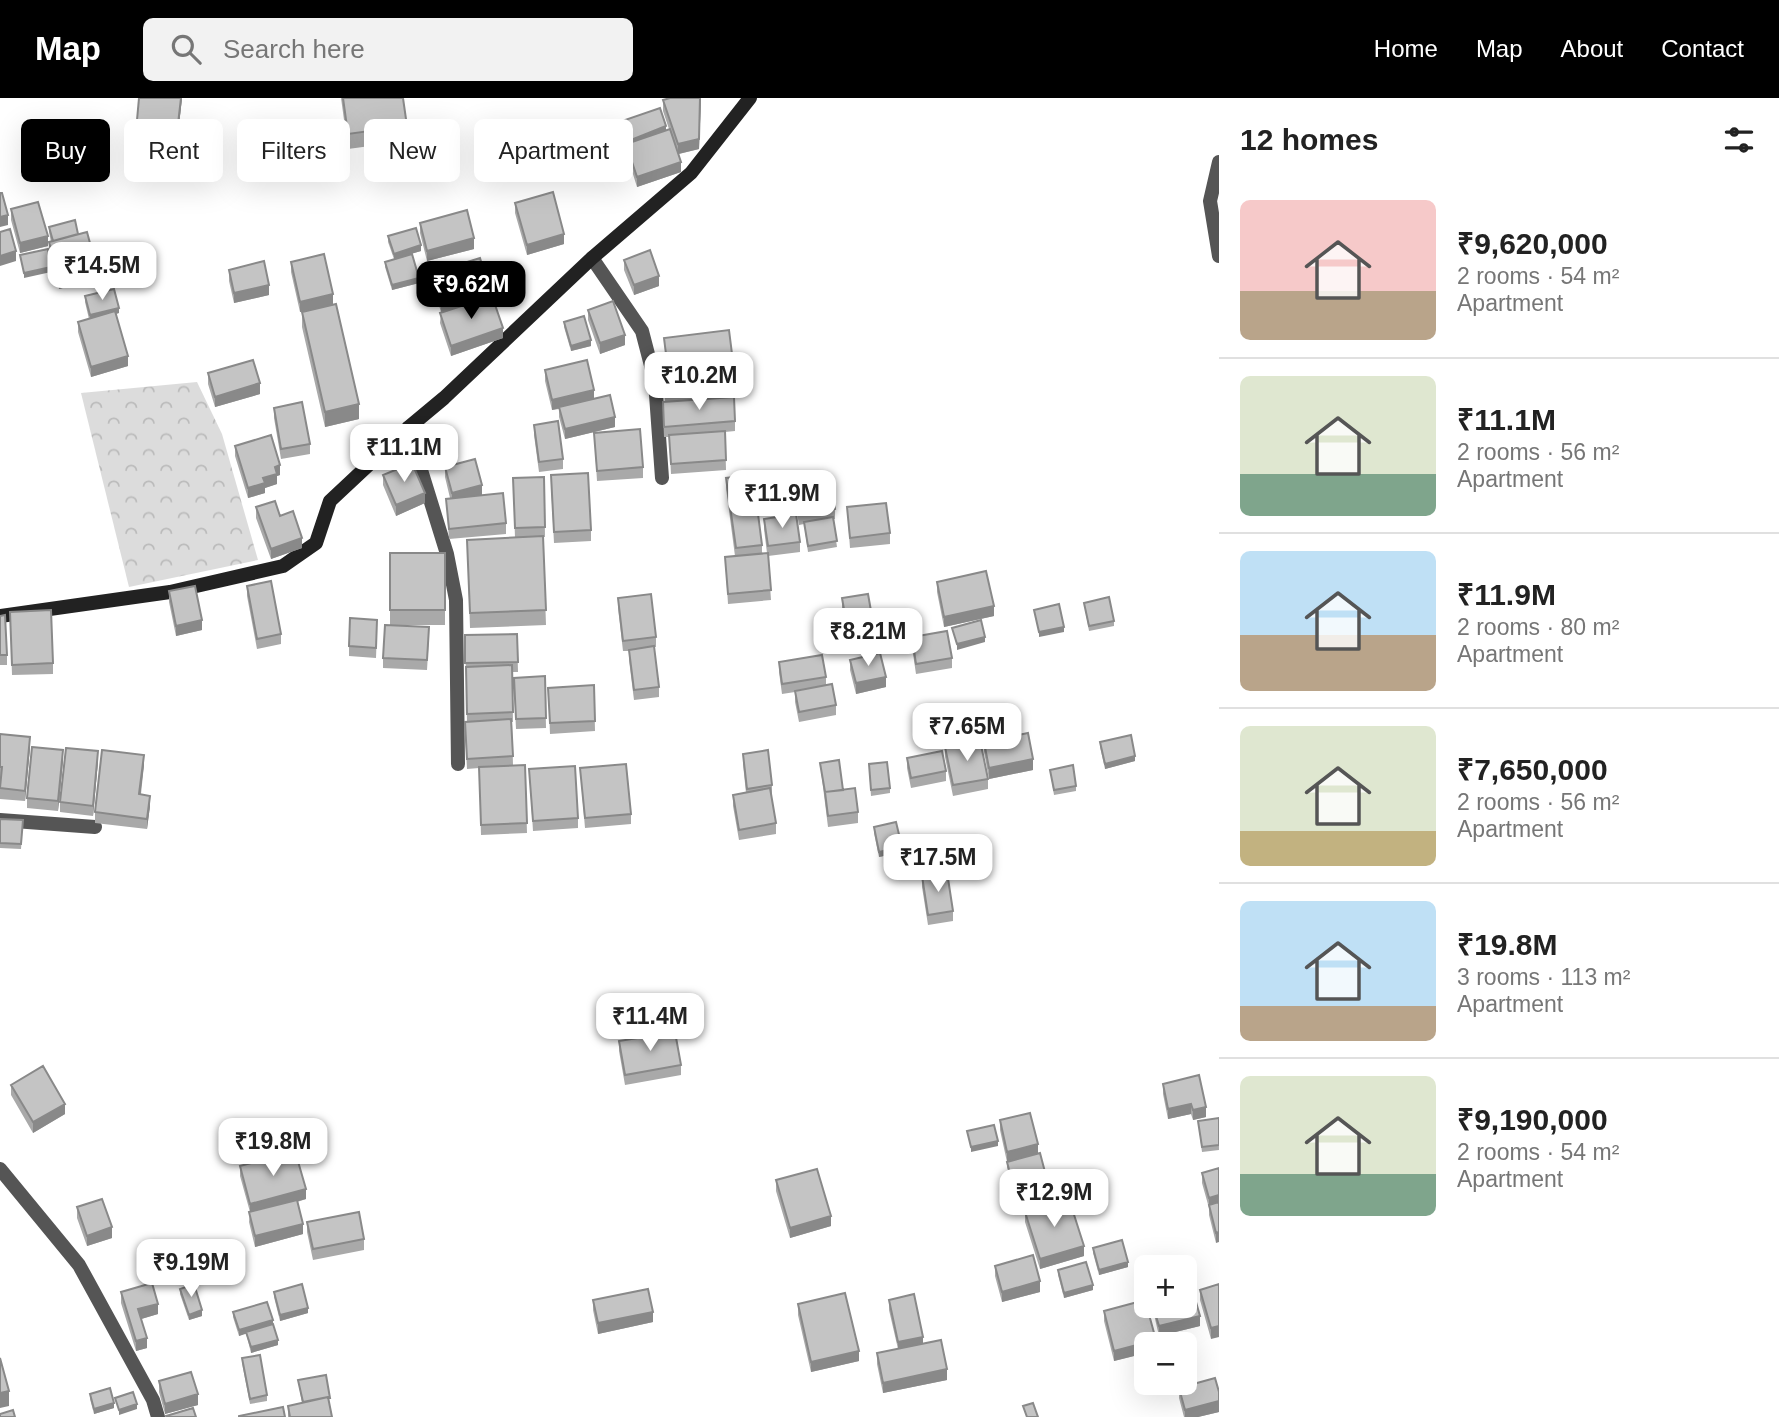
<!DOCTYPE html>
<meta charset="utf-8">
<style>
:root{--surface:#fff;--page:#f2f2f2;--text:#222;--muted:#767676;--line:#e0e0e0;--accent:#000}
body{margin:0;font-family:Arial,sans-serif;background:var(--page);color:var(--text);height:100vh;display:flex;flex-direction:column;font-size:26px;white-space:nowrap}
*{box-sizing:border-box;margin:0}
p{font-size:23px;color:var(--muted)}
.icon{flex:none;width:38px;height:38px;fill:none;stroke:currentColor;stroke-width:2;stroke-linecap:round;stroke-linejoin:round}
.map{position:relative;flex:1;overflow:hidden}
.drawer{display:flex;flex-direction:column;background:var(--surface);width:560px}
.drawer>*{flex:none}
.banner{position:absolute;left:21px;top:21px;width:665px;height:63px;display:flex;gap:14px}
.tools{position:absolute;left:1134px;top:1157px;display:grid;gap:14px}
.tools a{display:grid;place-items:center;width:63px;height:63px;border-radius:10px;background:var(--surface);box-shadow:0 7px 28px #0002;font-size:35px}
.price{position:absolute;translate:-50% -60px;padding:0 16px;border-radius:14px;background:#fff;color:#222;font-size:23px;line-height:46px;filter:drop-shadow(0 2px 4px #0008)}
.price::after{content:'';position:absolute;left:50%;top:42px;width:21px;height:16px;margin-left:-10px;background:inherit;clip-path:polygon(0 0,100% 0,50% 100%)}
.price.current{background:var(--accent);color:#fff}
ul{padding:0;list-style:none}
li{display:flex;align-items:center;gap:21px;height:175px;padding:0 21px}
li+li{border-top:2px solid var(--line)}
li span{display:grid;place-items:center;flex:none;width:196px;height:140px;border-radius:10px;color:#555}
li>.icon{margin-inline-start:auto}
span .icon{width:84px;height:84px;fill:#fffc;stroke-width:1}
li b{font-size:30px}
h2{display:flex;justify-content:space-between;align-items:center;height:84px;padding:0 21px;font-size:30px}
.chip{padding:0 24px;border-radius:10px;background:var(--surface);box-shadow:0 7px 28px #0002;font-size:24px;line-height:63px}
.chip.current{background:var(--accent);color:#fff}
header{display:flex;align-items:center;gap:42px;box-sizing:border-box;height:98px;padding:0 35px;background:var(--accent);color:#fff}
header strong{font-size:33px}
nav{display:flex;gap:38px;margin-inline-start:auto;font-size:24px}
.search{width:490px;height:63px;background:var(--page);display:flex;align-items:center;gap:18px;box-sizing:border-box;padding:0 24px;border-radius:10px;color:var(--muted);font-size:26px}
main{display:flex;flex:1;min-height:0}
.map>svg:first-child{display:block}
.park{fill:url(#park-crowns)}
.lines{fill:none;stroke-linecap:round;stroke-linejoin:round}
.lane{stroke:#555;stroke-width:14}
.street{stroke:#555;stroke-width:14}
.secondary{stroke:#222;stroke-width:14}
.wall{fill:#a9a9a9}
.shaded-wall{fill:#898989}
.building{fill:#c4c4c4;stroke:#898989;stroke-width:2}
</style>
<header>
<strong>Map</strong>
<div class="search"><svg class="icon" aria-label="search" viewBox="0 0 24 24"><circle cx="10" cy="10" r="6"/><path d="M15 15l6 6"/></svg>Search here</div>
<nav><a>Home</a><a>Map</a><a>About</a><a>Contact</a></nav>
</header>
<main>
<div class="map">
<svg width="1219" height="1319" viewBox="0 0 1219 1319">
<defs>
<pattern id="park-crowns" width="20" height="18" patternUnits="userSpaceOnUse" patternTransform="scale(1.75)"><rect width="20" height="18" fill="#dcdcdc"/><path d="M2 6a3 3 0 1 1 6 0M12 15a3 3 0 1 1 6 0" fill="none" stroke="#bbb"/></pattern>
</defs>
<rect width="100%" height="100%" fill="#fff"/>
<path class="park" d="M 197,284 L 222,336 L 258,462 L 129,489 L 81,295 Z"/>
<g class="lines">
<path class="lane" d="M 1219,64 L 1210,103 L 1219,158"/>
<path class="street" d="M 592,160 L 642,233 L 655,283 L 662,380
M 408,330 L 447,456 L 456,502 L 458,666
M 0,722 L 95,729
M 0,1071 L 79,1167 L 153,1302 L 158,1319"/>
<path class="secondary" d="M 0,518 L 170,494 L 283,468 L 316,445 L 330,403 L 408,330 L 444,300 L 592,160 L 691,75 L 750,0"/>
</g>
<path class="wall" d="M 139,0 L 182,0 L 178,36 L 137,32 Z
M 341,0 L 403,0 L 407,28 L 407,43 L 348,51 Z
M 701,0 L 699,51 L 679,56 L 681,74 L 637,89 L 626,54 L 619,35 L 619,24 L 666,32 L 669,31 L 663,13 L 663,2 Z
M 515,105 L 564,146 L 527,157 L 515,115 Z
M 11,111 L 48,148 L 20,155 L 11,122 Z
M 420,125 L 474,151 L 427,163 L 420,135 Z
M 49,129 L 78,136 L 97,181 L 59,191 L 49,155 L 49,144 L 51,144 L 49,134 Z
M 388,138 L 421,153 L 403,158 L 419,185 L 392,192 L 385,169 L 385,164 L 394,161 L 388,144 Z
M 624,162 L 659,188 L 634,197 L 624,172 Z
M 291,164 L 333,196 L 300,214 L 291,174 Z
M 229,172 L 269,197 L 234,205 L 229,183 Z
M 432,175 L 489,199 L 503,240 L 451,258 L 440,225 L 441,214 L 432,185 Z
M 85,198 L 119,215 L 116,216 L 128,268 L 91,279 L 78,234 L 78,224 L 89,221 L 85,204 Z
M 588,212 L 625,247 L 600,256 L 588,222 Z
M 302,214 L 359,321 L 325,329 L 302,229 Z
M 564,224 L 591,248 L 571,253 L 564,229 Z
M 664,240 L 732,256 L 732,266 L 667,274 Z
M 545,272 L 594,301 L 615,329 L 565,341 L 559,319 L 559,311 L 552,312 L 545,283 Z
M 208,275 L 260,296 L 215,309 L 208,286 Z
M 664,276 L 706,294 L 706,301 L 735,323 L 735,333 L 725,334 L 726,372 L 671,376 L 669,339 L 664,339 L 663,315 L 663,304 L 665,304 Z
M 274,310 L 310,346 L 310,356 L 281,361 L 274,320 Z
M 534,327 L 563,361 L 563,371 L 539,374 L 534,337 Z
M 594,335 L 643,369 L 643,380 L 597,383 Z
M 235,348 L 280,377 L 277,378 L 277,386 L 265,390 L 265,395 L 248,400 L 235,358 Z
M 445,369 L 482,397 L 506,425 L 506,436 L 449,441 L 446,401 L 450,400 L 445,379 Z
M 383,377 L 425,405 L 396,418 L 383,387 Z
M 544,379 L 545,439 L 543,439 L 546,527 L 470,530 L 467,442 L 515,440 L 513,380 Z
M 726,380 L 762,447 L 762,456 L 767,455 L 764,431 L 764,421 L 800,444 L 800,454 L 768,458 L 771,502 L 728,506 L 725,459 L 735,458 L 726,390 Z
M 786,385 L 788,413 L 761,415 L 759,392 Z
M 794,386 L 835,411 L 835,421 L 833,421 L 837,449 L 808,454 L 804,426 L 799,427 L 794,397 Z
M 551,387 L 591,432 L 591,443 L 554,445 Z
M 256,409 L 280,418 L 302,450 L 271,461 L 256,420 Z
M 847,409 L 890,435 L 890,446 L 850,450 Z
M 390,455 L 445,455 L 445,527 L 392,527 L 429,539 L 427,572 L 383,570 L 383,560 L 390,527 Z
M 937,484 L 994,518 L 944,529 L 937,494 Z
M 247,488 L 281,536 L 281,546 L 257,551 L 247,498 Z
M 169,493 L 202,532 L 176,538 L 169,504 Z
M 618,500 L 656,539 L 656,549 L 654,549 L 659,589 L 659,599 L 634,602 L 629,562 L 629,553 L 623,553 L 618,510 Z
M 842,500 L 876,541 L 876,551 L 850,556 L 842,510 Z
M 1084,505 L 1114,523 L 1114,528 L 1089,533 Z
M 10,514 L 53,565 L 53,576 L 12,577 Z
M 0,518 L 7,557 L 7,567 L 0,567 Z
M 377,532 L 376,560 L 349,558 L 349,548 Z
M 517,536 L 518,574 L 512,574 L 513,624 L 512,624 L 513,668 L 525,667 L 527,735 L 481,737 L 479,670 L 467,671 L 465,634 L 465,624 L 467,624 L 465,537 Z
M 912,539 L 952,560 L 952,570 L 916,576 L 912,549 Z
M 850,562 L 886,589 L 856,596 L 850,572 Z
M 779,564 L 826,579 L 826,587 L 836,607 L 836,617 L 799,624 L 795,604 L 795,594 L 782,596 L 779,574 Z
M 545,578 L 546,630 L 516,631 L 514,590 Z
M 594,587 L 595,633 L 550,636 L 548,590 Z
M 0,636 L 30,649 L 25,703 L 0,701 Z
M 984,644 L 1033,672 L 989,681 L 984,654 Z
M 1100,644 L 1135,663 L 1105,671 L 1100,649 Z
M 945,649 L 988,681 L 988,691 L 953,698 L 945,659 Z
M 743,656 L 772,687 L 772,698 L 771,698 L 776,725 L 776,736 L 739,742 L 733,708 L 733,697 L 746,695 L 743,666 Z
M 907,660 L 946,673 L 946,683 L 911,690 L 907,670 Z
M 63,662 L 58,713 L 27,710 L 27,700 Z
M 98,663 L 93,718 L 60,714 L 60,704 Z
M 820,665 L 843,692 L 858,714 L 858,725 L 828,729 Z
M 144,667 L 141,696 L 150,708 L 147,731 L 95,725 L 95,714 Z
M 580,670 L 631,716 L 631,726 L 585,730 Z
M 529,671 L 578,720 L 578,730 L 533,733 Z
M 869,671 L 890,690 L 890,695 L 871,698 Z
M 1050,672 L 1076,688 L 1076,693 L 1054,697 Z
M 0,721 L 23,722 L 21,751 L 0,750 Z
M 874,729 L 902,754 L 879,759 L 874,735 Z
M 922,778 L 953,813 L 953,823 L 928,827 L 922,789 Z
M 619,943 L 681,967 L 681,977 L 625,987 L 619,953 Z
M 1163,986 L 1206,1019 L 1193,1022 L 1191,1016 L 1168,1021 L 1163,996 Z
M 11,987 L 65,1016 L 33,1035 L 11,997 Z
M 1219,1020 L 1219,1052 L 1202,1054 L 1198,1023 Z
M 1000,1022 L 1038,1056 L 1056,1105 L 1084,1158 L 1040,1171 L 1025,1124 L 1025,1115 L 1021,1116 L 1014,1093 L 1014,1088 L 1012,1088 L 1007,1069 L 1007,1064 L 1000,1032 Z
M 240,1068 L 306,1101 L 297,1104 L 303,1136 L 255,1149 L 249,1124 L 250,1114 L 240,1078 Z
M 1219,1070 L 1216,1145 L 1209,1117 L 1209,1110 L 1202,1085 L 1202,1075 Z
M 776,1082 L 831,1128 L 790,1140 L 776,1093 Z
M 77,1109 L 112,1140 L 87,1148 L 77,1120 Z
M 307,1124 L 364,1141 L 364,1152 L 313,1162 L 307,1134 Z
M 1093,1150 L 1128,1169 L 1099,1177 L 1093,1155 Z
M 995,1168 L 1040,1194 L 1002,1204 L 995,1178 Z
M 1058,1172 L 1093,1192 L 1064,1200 L 1058,1177 Z
M 1219,1186 L 1211,1241 L 1200,1202 L 1200,1192 Z
M 180,1191 L 202,1218 L 189,1222 L 180,1196 Z
M 121,1194 L 158,1216 L 141,1221 L 147,1250 L 136,1253 L 121,1205 Z
M 274,1194 L 308,1215 L 280,1223 L 274,1199 Z
M 593,1202 L 653,1224 L 598,1236 L 593,1212 Z
M 889,1202 L 923,1245 L 947,1282 L 883,1295 L 877,1266 L 877,1255 L 898,1251 L 889,1212 Z
M 798,1206 L 859,1263 L 811,1274 L 798,1217 Z
M 1152,1208 L 1185,1208 L 1200,1228 L 1159,1238 Z
M 1104,1213 L 1156,1246 L 1146,1246 L 1146,1255 L 1114,1263 L 1104,1223 Z
M 233,1214 L 273,1226 L 278,1247 L 251,1255 L 246,1235 L 239,1238 L 233,1219 Z
M 242,1260 L 267,1297 L 267,1303 L 250,1306 L 242,1265 Z
M 298,1282 L 330,1305 L 329,1305 L 332,1319 L 288,1319 L 288,1308 L 302,1305 Z
M 159,1283 L 198,1307 L 165,1316 L 159,1294 Z
M 1179,1290 L 1219,1294 L 1219,1314 L 1198,1319 L 1184,1319 L 1179,1300 Z
M 90,1296 L 114,1310 L 94,1316 L 90,1301 Z"/>
<path class="shaded-wall" d="M 181,0 L 182,0 L 178,36 L 178,26 Z
M 701,0 L 699,51 L 678,56 L 678,46 Z
M 666,28 L 666,39 L 626,46 L 626,54 L 626,44 Z
M 681,64 L 681,74 L 637,89 L 637,79 Z
M 8,117 L 8,127 L 0,129 L 0,119 Z
M 564,136 L 564,146 L 527,157 L 527,147 Z
M 48,138 L 48,148 L 20,155 L 20,145 Z
M 474,140 L 474,151 L 427,163 L 427,153 Z
M 421,147 L 421,153 L 394,161 L 394,156 Z
M 16,153 L 16,163 L 0,168 L 0,158 Z
M 51,169 L 51,174 L 24,180 L 24,175 Z
M 97,171 L 97,181 L 59,191 L 59,181 Z
M 659,178 L 659,188 L 634,197 L 634,187 Z
M 419,180 L 419,185 L 392,192 L 392,187 Z
M 269,187 L 269,197 L 234,205 L 234,195 Z
M 489,190 L 489,200 L 441,214 L 441,204 Z
M 333,196 L 333,207 L 300,214 L 300,204 Z
M 119,210 L 119,215 L 90,222 L 90,217 Z
M 503,230 L 503,240 L 451,258 L 451,248 Z
M 625,237 L 625,247 L 600,256 L 600,245 Z
M 591,242 L 591,248 L 571,253 L 571,248 Z
M 128,258 L 128,268 L 91,279 L 91,269 Z
M 260,285 L 260,296 L 215,309 L 215,299 Z
M 594,292 L 594,302 L 552,312 L 552,302 Z
M 359,306 L 359,321 L 325,329 L 325,314 Z
M 615,319 L 615,329 L 565,341 L 565,331 Z
M 280,367 L 280,377 L 277,378 L 277,386 L 265,390 L 265,395 L 248,400 L 248,390 L 263,380 L 275,369 Z
M 482,387 L 482,397 L 452,405 L 452,395 Z
M 425,395 L 425,405 L 396,418 L 396,407 Z
M 302,440 L 302,450 L 271,461 L 271,451 Z
M 994,508 L 994,518 L 944,529 L 944,519 Z
M 202,522 L 202,532 L 176,538 L 176,528 Z
M 1064,529 L 1064,534 L 1039,539 L 1039,534 Z
M 985,539 L 985,544 L 957,552 L 957,546 Z
M 886,579 L 886,589 L 856,596 L 856,585 Z
M 30,639 L 30,649 L 25,703 L 25,693 Z
M 63,652 L 63,662 L 58,713 L 58,703 Z
M 98,653 L 98,663 L 93,718 L 93,708 Z
M 144,657 L 144,667 L 139,707 L 139,696 Z
M 1135,658 L 1135,663 L 1105,671 L 1105,666 Z
M 1033,661 L 1033,672 L 989,681 L 989,670 Z
M 150,698 L 150,708 L 147,731 L 147,721 Z
M 902,749 L 902,754 L 879,759 L 879,754 Z
M 65,1006 L 65,1016 L 33,1035 L 33,1024 Z
M 1191,1006 L 1191,1016 L 1168,1021 L 1168,1011 Z
M 1206,1009 L 1206,1019 L 1193,1022 L 1193,1012 Z
M 998,1043 L 998,1048 L 971,1054 L 971,1049 Z
M 1038,1046 L 1038,1057 L 1007,1064 L 1007,1054 Z
M 306,1091 L 306,1101 L 250,1116 L 250,1106 Z
M 1056,1096 L 1056,1106 L 1021,1116 L 1021,1106 Z
M 1219,1097 L 1219,1108 L 1209,1107 L 1209,1100 Z
M 831,1118 L 831,1128 L 790,1140 L 790,1130 Z
M 303,1126 L 303,1136 L 255,1149 L 255,1138 Z
M 112,1129 L 112,1140 L 87,1148 L 87,1138 Z
M 1219,1134 L 1219,1144 L 1216,1145 L 1216,1135 Z
M 1084,1148 L 1084,1158 L 1040,1171 L 1040,1161 Z
M 1128,1164 L 1128,1169 L 1099,1177 L 1099,1172 Z
M 1040,1183 L 1040,1194 L 1002,1204 L 1002,1194 Z
M 1093,1187 L 1093,1192 L 1064,1200 L 1064,1195 Z
M 158,1206 L 158,1216 L 138,1222 L 138,1211 Z
M 308,1210 L 308,1215 L 280,1223 L 280,1217 Z
M 202,1212 L 202,1218 L 189,1222 L 189,1217 Z
M 653,1214 L 653,1224 L 598,1236 L 598,1225 Z
M 1200,1218 L 1200,1228 L 1159,1238 L 1159,1228 Z
M 273,1222 L 273,1227 L 239,1238 L 239,1232 Z
M 1219,1228 L 1219,1239 L 1211,1241 L 1211,1230 Z
M 923,1239 L 923,1249 L 898,1254 L 898,1244 Z
M 147,1240 L 147,1250 L 136,1253 L 136,1243 Z
M 278,1242 L 278,1247 L 251,1255 L 251,1249 Z
M 1156,1242 L 1156,1246 L 1146,1246 L 1146,1255 L 1114,1263 L 1114,1253 Z
M 859,1253 L 859,1263 L 811,1274 L 811,1264 Z
M 947,1271 L 947,1282 L 883,1295 L 883,1285 Z
M 9,1293 L 9,1308 L 0,1310 L 0,1295 Z
M 198,1296 L 198,1307 L 165,1316 L 165,1306 Z
M 1219,1303 L 1219,1314 L 1198,1319 L 1185,1319 L 1185,1312 Z
M 114,1305 L 114,1310 L 94,1316 L 94,1311 Z
M 137,1306 L 137,1311 L 119,1317 L 119,1312 Z"/>
<path class="building" d="M 139,0 L 181,0 L 178,26 L 137,22 Z
M 343,0 L 403,0 L 407,28 L 348,36 Z
M 670,0 L 700,0 L 699,41 L 678,46 L 663,2 Z
M 660,10 L 666,28 L 626,44 L 619,24 Z
M 670,31 L 681,64 L 637,79 L 626,46 Z
M 553,94 L 564,136 L 527,147 L 515,105 Z
M 0,95 L 2,95 L 8,117 L 0,119 Z
M 38,104 L 48,138 L 20,145 L 11,111 Z
M 467,112 L 474,140 L 427,153 L 420,125 Z
M 75,122 L 78,136 L 53,143 L 49,129 Z
M 416,130 L 421,147 L 394,156 L 388,138 Z
M 10,131 L 16,153 L 0,158 L 0,134 Z
M 87,134 L 97,171 L 59,181 L 49,144 Z
M 48,151 L 51,169 L 24,175 L 20,157 Z
M 650,152 L 659,178 L 634,187 L 624,162 Z
M 324,156 L 333,196 L 300,204 L 291,164 Z
M 412,156 L 419,180 L 392,187 L 385,164 Z
M 480,160 L 489,190 L 441,204 L 432,175 Z
M 264,163 L 269,187 L 234,195 L 229,172 Z
M 114,191 L 119,210 L 90,217 L 85,198 Z
M 492,198 L 503,230 L 451,248 L 440,215 Z
M 613,203 L 625,237 L 600,245 L 588,212 Z
M 336,206 L 359,306 L 325,314 L 302,214 Z
M 115,213 L 128,258 L 91,269 L 78,224 Z
M 584,218 L 591,242 L 571,248 L 564,224 Z
M 729,232 L 732,256 L 667,264 L 664,240 Z
M 253,262 L 260,285 L 215,299 L 208,275 Z
M 587,262 L 594,292 L 552,302 L 545,272 Z
M 704,272 L 706,294 L 666,298 L 664,276 Z
M 610,297 L 615,319 L 565,331 L 559,309 Z
M 734,299 L 735,323 L 664,329 L 663,304 Z
M 302,304 L 310,346 L 281,351 L 274,310 Z
M 558,323 L 563,361 L 539,364 L 534,327 Z
M 640,331 L 643,369 L 597,373 L 594,335 Z
M 725,333 L 726,362 L 671,366 L 669,337 Z
M 271,337 L 280,367 L 275,369 L 277,376 L 263,380 L 265,385 L 248,390 L 235,348 Z
M 475,361 L 482,387 L 452,395 L 445,369 Z
M 412,365 L 425,395 L 396,407 L 383,377 Z
M 588,375 L 591,432 L 554,434 L 551,377 Z
M 753,377 L 762,447 L 736,450 L 726,380 Z
M 544,379 L 545,429 L 515,430 L 513,380 Z
M 830,381 L 835,411 L 799,416 L 794,386 Z
M 786,385 L 788,408 L 761,410 L 759,387 Z
M 503,395 L 506,425 L 449,431 L 446,401 Z
M 275,403 L 280,418 L 293,413 L 302,440 L 271,451 L 256,409 Z
M 886,405 L 890,435 L 850,440 L 847,409 Z
M 796,416 L 800,444 L 768,448 L 764,421 Z
M 833,419 L 837,443 L 808,448 L 804,424 Z
M 543,438 L 546,512 L 470,515 L 467,442 Z
M 390,455 L 445,455 L 445,512 L 390,512 Z
M 768,455 L 771,492 L 728,496 L 725,459 Z
M 986,473 L 994,508 L 944,519 L 937,484 Z
M 271,483 L 281,536 L 257,541 L 247,488 Z
M 195,488 L 202,522 L 176,528 L 169,493 Z
M 651,496 L 656,539 L 623,543 L 618,500 Z
M 868,496 L 876,541 L 850,546 L 842,500 Z
M 1109,499 L 1114,523 L 1089,528 L 1084,505 Z
M 1059,506 L 1064,529 L 1039,534 L 1034,512 Z
M 51,512 L 53,565 L 12,567 L 10,514 Z
M 5,517 L 7,557 L 0,557 L 0,518 Z
M 350,520 L 377,522 L 376,550 L 349,548 Z
M 981,522 L 985,539 L 957,546 L 952,530 Z
M 385,527 L 429,529 L 427,562 L 383,560 Z
M 947,533 L 952,560 L 916,566 L 912,539 Z
M 517,536 L 518,564 L 465,565 L 465,537 Z
M 654,548 L 659,589 L 634,592 L 629,552 Z
M 880,555 L 886,579 L 856,585 L 850,562 Z
M 822,557 L 826,579 L 782,586 L 779,564 Z
M 512,567 L 513,614 L 467,616 L 466,569 Z
M 545,578 L 546,620 L 516,621 L 514,580 Z
M 832,586 L 836,607 L 799,614 L 795,593 Z
M 594,587 L 595,623 L 550,625 L 548,590 Z
M 511,621 L 513,658 L 467,661 L 465,624 Z
M 1028,635 L 1033,661 L 989,670 L 984,644 Z
M 0,636 L 30,639 L 25,693 L 0,690 L 2,669 L 0,669 Z
M 1131,637 L 1135,658 L 1105,666 L 1100,644 Z
M 980,642 L 988,681 L 953,687 L 945,649 Z
M 32,649 L 63,652 L 58,703 L 27,700 Z
M 66,650 L 98,653 L 93,708 L 60,704 Z
M 102,652 L 144,657 L 139,696 L 150,698 L 147,721 L 95,714 Z
M 768,652 L 772,687 L 747,691 L 743,656 Z
M 942,653 L 946,673 L 911,680 L 907,660 Z
M 839,662 L 843,692 L 825,694 L 820,665 Z
M 887,664 L 890,690 L 871,692 L 869,666 Z
M 626,666 L 631,716 L 585,720 L 580,670 Z
M 525,667 L 527,725 L 481,727 L 479,669 Z
M 1073,667 L 1076,688 L 1054,692 L 1050,672 Z
M 575,668 L 578,720 L 533,723 L 529,671 Z
M 770,690 L 776,725 L 739,732 L 733,697 Z
M 855,690 L 858,714 L 828,718 L 825,694 Z
M 0,721 L 23,722 L 21,746 L 0,745 Z
M 896,724 L 902,749 L 879,754 L 874,729 Z
M 947,774 L 953,813 L 928,817 L 922,778 Z
M 675,934 L 681,967 L 625,977 L 619,943 Z
M 43,968 L 65,1006 L 33,1024 L 11,987 Z
M 1199,977 L 1206,1009 L 1193,1012 L 1191,1006 L 1168,1011 L 1163,986 Z
M 1030,1015 L 1038,1046 L 1007,1054 L 1000,1022 Z
M 1219,1020 L 1219,1047 L 1202,1049 L 1198,1023 Z
M 994,1027 L 998,1043 L 971,1049 L 967,1033 Z
M 295,1053 L 306,1091 L 250,1106 L 240,1068 Z
M 1040,1055 L 1045,1074 L 1012,1083 L 1007,1064 Z
M 1219,1070 L 1219,1097 L 1209,1100 L 1202,1075 Z
M 817,1071 L 831,1118 L 790,1130 L 776,1082 Z
M 1049,1073 L 1056,1096 L 1021,1106 L 1014,1083 Z
M 102,1101 L 112,1129 L 87,1138 L 77,1109 Z
M 1069,1101 L 1084,1148 L 1040,1161 L 1025,1114 Z
M 297,1102 L 303,1126 L 255,1138 L 249,1114 Z
M 1219,1104 L 1219,1134 L 1216,1135 L 1209,1107 Z
M 359,1114 L 364,1141 L 313,1151 L 307,1124 Z
M 1122,1142 L 1128,1164 L 1099,1172 L 1093,1150 Z
M 1033,1157 L 1040,1183 L 1002,1194 L 995,1168 Z
M 1086,1164 L 1093,1187 L 1064,1195 L 1058,1172 Z
M 152,1185 L 158,1206 L 138,1211 L 147,1240 L 136,1243 L 121,1194 Z
M 194,1186 L 202,1212 L 189,1217 L 180,1191 Z
M 302,1186 L 308,1210 L 280,1217 L 274,1194 Z
M 1219,1186 L 1219,1228 L 1211,1230 L 1200,1192 Z
M 1192,1190 L 1200,1218 L 1159,1228 L 1153,1208 L 1185,1208 L 1185,1192 Z
M 648,1191 L 653,1214 L 598,1225 L 593,1202 Z
M 845,1195 L 859,1253 L 811,1264 L 798,1206 Z
M 914,1196 L 923,1239 L 898,1244 L 889,1202 Z
M 1145,1202 L 1156,1242 L 1114,1253 L 1104,1213 Z
M 267,1204 L 273,1222 L 239,1232 L 233,1214 Z
M 273,1226 L 278,1242 L 251,1249 L 246,1234 Z
M 941,1242 L 947,1271 L 883,1285 L 877,1255 Z
M 260,1257 L 267,1297 L 250,1301 L 242,1260 Z
M 0,1260 L 9,1293 L 0,1295 Z
M 191,1274 L 198,1296 L 165,1306 L 159,1283 Z
M 326,1277 L 330,1300 L 328,1300 L 328,1299 L 303,1304 L 298,1282 Z
M 1215,1280 L 1219,1294 L 1219,1303 L 1185,1312 L 1179,1290 Z
M 110,1290 L 114,1305 L 94,1311 L 90,1296 Z
M 133,1294 L 137,1306 L 119,1312 L 115,1300 Z
M 328,1299 L 332,1319 L 290,1319 L 288,1308 Z
M 1033,1305 L 1038,1319 L 1027,1319 L 1023,1308 Z
M 283,1309 L 285,1319 L 239,1319 L 239,1318 Z
M 193,1310 L 196,1319 L 167,1319 L 166,1318 Z
M 13,1312 L 15,1319 L 0,1319 L 0,1316 Z"/>
</svg>
<div class="tools">
<a>+</a>
<a>−</a>
</div>
<b class="price" style="left:102px;top:204px">₹14.5M</b>
<b class="price current" style="left:471px;top:223px">₹9.62M</b>
<b class="price" style="left:699px;top:314px">₹10.2M</b>
<b class="price" style="left:404px;top:386px">₹11.1M</b>
<b class="price" style="left:782px;top:432px">₹11.9M</b>
<b class="price" style="left:868px;top:570px">₹8.21M</b>
<b class="price" style="left:967px;top:665px">₹7.65M</b>
<b class="price" style="left:938px;top:796px">₹17.5M</b>
<b class="price" style="left:650px;top:955px">₹11.4M</b>
<b class="price" style="left:273px;top:1080px">₹19.8M</b>
<b class="price" style="left:1054px;top:1131px">₹12.9M</b>
<b class="price" style="left:191px;top:1201px">₹9.19M</b>
<div class="banner">
<a class="chip current">Buy</a>
<a class="chip">Rent</a>
<a class="chip">Filters</a>
<a class="chip">New</a>
<a class="chip">Apartment</a>
</div>
</div>
<section class="drawer">
<h2>12 homes<svg class="icon" aria-label="filters" viewBox="0 0 24 24"><path d="M4 7h16M4 17h16"/><circle cx="9" cy="7" r="2"/><circle cx="15" cy="17" r="2"/></svg></h2>
<ul>
<li><span style="background:linear-gradient(#f6c9c9 65%,#b9a48a 0)"><svg class="icon" aria-label="home" viewBox="0 0 24 24"><path d="M3 11l9-7 9 7M6 9v11h12V9"/></svg></span><div><b>₹9,620,000</b><p>2 rooms · 54 m²</p><p>Apartment</p></div></li>
<li><span style="background:linear-gradient(#dfe7d0 70%,#7fa58c 0)"><svg class="icon" aria-label="home" viewBox="0 0 24 24"><path d="M3 11l9-7 9 7M6 9v11h12V9"/></svg></span><div><b>₹11.1M</b><p>2 rooms · 56 m²</p><p>Apartment</p></div></li>
<li><span style="background:linear-gradient(#bfe0f5 60%,#b9a48a 0)"><svg class="icon" aria-label="home" viewBox="0 0 24 24"><path d="M3 11l9-7 9 7M6 9v11h12V9"/></svg></span><div><b>₹11.9M</b><p>2 rooms · 80 m²</p><p>Apartment</p></div></li>
<li><span style="background:linear-gradient(#dfe7d0 75%,#c2b280 0)"><svg class="icon" aria-label="home" viewBox="0 0 24 24"><path d="M3 11l9-7 9 7M6 9v11h12V9"/></svg></span><div><b>₹7,650,000</b><p>2 rooms · 56 m²</p><p>Apartment</p></div></li>
<li><span style="background:linear-gradient(#bfe0f5 75%,#b9a48a 0)"><svg class="icon" aria-label="home" viewBox="0 0 24 24"><path d="M3 11l9-7 9 7M6 9v11h12V9"/></svg></span><div><b>₹19.8M</b><p>3 rooms · 113 m²</p><p>Apartment</p></div></li>
<li><span style="background:linear-gradient(#dfe7d0 70%,#7fa58c 0)"><svg class="icon" aria-label="home" viewBox="0 0 24 24"><path d="M3 11l9-7 9 7M6 9v11h12V9"/></svg></span><div><b>₹9,190,000</b><p>2 rooms · 54 m²</p><p>Apartment</p></div></li>
</ul>
</section>
</main>
